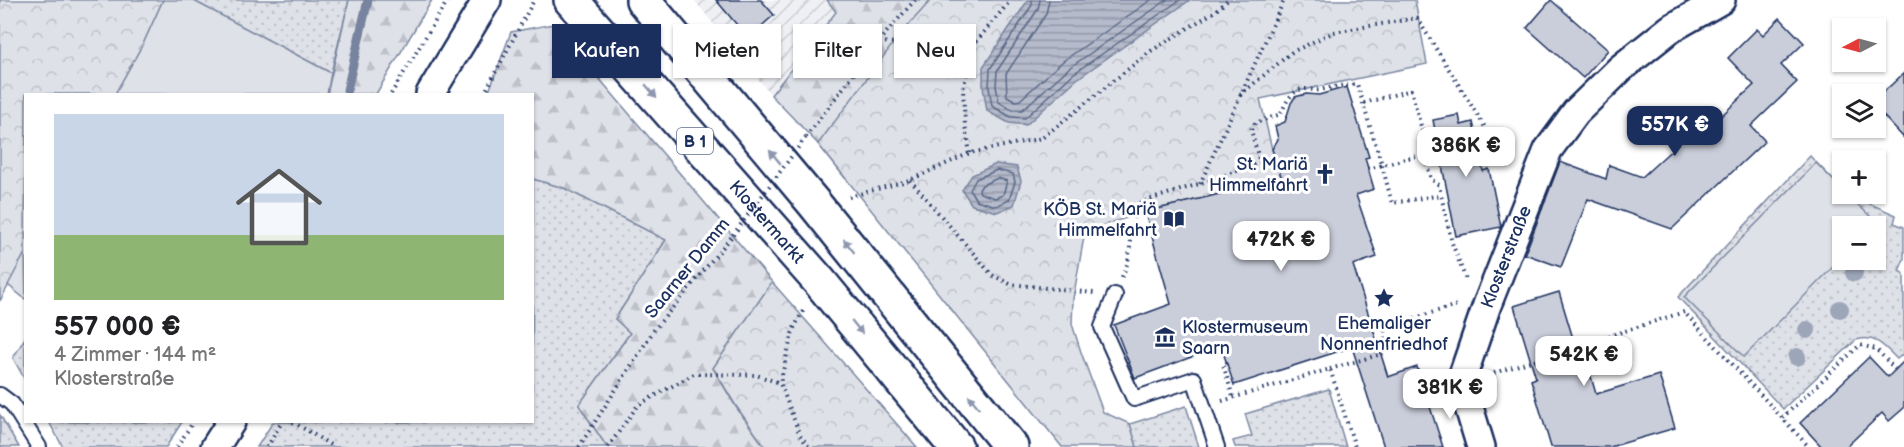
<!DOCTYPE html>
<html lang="de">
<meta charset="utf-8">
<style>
:root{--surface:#fff;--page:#f2f2f2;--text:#202124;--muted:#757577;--accent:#1b2f5e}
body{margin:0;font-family:"Balsamiq Sans",sans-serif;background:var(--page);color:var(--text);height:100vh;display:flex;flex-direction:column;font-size:22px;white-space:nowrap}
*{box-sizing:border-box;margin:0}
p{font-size:20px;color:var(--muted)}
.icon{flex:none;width:33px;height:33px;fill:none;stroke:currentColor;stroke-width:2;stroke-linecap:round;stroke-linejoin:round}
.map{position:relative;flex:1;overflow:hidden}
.sheet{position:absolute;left:24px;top:93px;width:510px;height:330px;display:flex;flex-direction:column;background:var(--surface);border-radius:0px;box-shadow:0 2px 4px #0004}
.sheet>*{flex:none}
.banner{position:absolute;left:552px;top:24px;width:570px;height:54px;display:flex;gap:12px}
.needle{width:39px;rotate:264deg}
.buttons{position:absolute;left:1832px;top:18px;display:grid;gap:12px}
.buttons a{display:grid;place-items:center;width:54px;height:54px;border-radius:0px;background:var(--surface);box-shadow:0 2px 4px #0004;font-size:30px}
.price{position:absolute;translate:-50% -51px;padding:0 14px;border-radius:12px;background:#fff;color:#222;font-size:20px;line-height:39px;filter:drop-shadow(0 2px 3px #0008)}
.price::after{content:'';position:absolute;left:50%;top:36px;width:18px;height:14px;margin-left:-9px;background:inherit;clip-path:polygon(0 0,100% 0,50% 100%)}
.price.current{background:var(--accent);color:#fff}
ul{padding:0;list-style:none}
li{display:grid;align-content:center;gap:12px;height:318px;padding:0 30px}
li span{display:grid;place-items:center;height:186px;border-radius:0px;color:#555}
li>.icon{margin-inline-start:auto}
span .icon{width:108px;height:108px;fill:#fffc;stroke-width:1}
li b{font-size:26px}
.pill{padding:0 21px;border-radius:0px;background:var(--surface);box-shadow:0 2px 4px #0004;font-size:21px;line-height:54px}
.pill.current{background:var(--accent);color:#fff}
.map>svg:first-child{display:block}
.industrial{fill:url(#industrial-furrows)}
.grass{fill:url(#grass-dots);stroke:#7c88a2;stroke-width:1.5;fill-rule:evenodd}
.forest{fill:url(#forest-firs);stroke:#7c88a2;stroke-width:1.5}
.park{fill:url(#park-crowns);stroke:#7c88a2;stroke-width:1.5}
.pitch{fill:#dee1e7;stroke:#7c88a2;stroke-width:1.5}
.water{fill:url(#water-rules);stroke:#77839f;stroke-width:1.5}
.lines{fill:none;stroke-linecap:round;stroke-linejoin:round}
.shore{stroke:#596789;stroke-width:1.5}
.stream{stroke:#77839f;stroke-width:9}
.building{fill:#caceda;stroke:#1b2f5e;stroke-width:1.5}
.lane-casing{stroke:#1b2f5e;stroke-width:18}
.street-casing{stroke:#1b2f5e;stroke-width:32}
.primary-casing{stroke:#1b2f5e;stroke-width:38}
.path{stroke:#1b2f5e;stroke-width:4;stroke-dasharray:1.5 4.5;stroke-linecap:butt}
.lane{stroke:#fff;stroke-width:14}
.street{stroke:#fff;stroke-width:27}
.primary{stroke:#fff;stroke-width:33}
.path-bridge{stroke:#1b2f5e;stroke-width:4;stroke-dasharray:1.5 4.5;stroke-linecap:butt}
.tree{fill:#9da5b9}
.oneway{fill:#8d97ae}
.labels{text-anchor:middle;stroke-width:6;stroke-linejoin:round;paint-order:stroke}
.shield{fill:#fff;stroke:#5f6d8e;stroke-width:1.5}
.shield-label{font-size:16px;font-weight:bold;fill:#1b2f5e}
.poi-label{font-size:18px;fill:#1b2f5e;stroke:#fff;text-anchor:end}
.street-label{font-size:18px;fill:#1b2f5e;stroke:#fff}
</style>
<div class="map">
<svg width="1904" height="447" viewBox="0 0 1904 447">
<defs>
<pattern id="industrial-furrows" width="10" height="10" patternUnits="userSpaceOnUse" patternTransform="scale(1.5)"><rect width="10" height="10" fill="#eff0f4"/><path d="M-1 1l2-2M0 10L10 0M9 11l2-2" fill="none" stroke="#ccced4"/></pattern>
<pattern id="grass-dots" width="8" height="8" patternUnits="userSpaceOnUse" patternTransform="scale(1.5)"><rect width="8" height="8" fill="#dee1e7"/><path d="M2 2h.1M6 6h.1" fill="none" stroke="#bec1c9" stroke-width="1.8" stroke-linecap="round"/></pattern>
<pattern id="forest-firs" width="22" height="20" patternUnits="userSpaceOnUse" patternTransform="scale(1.5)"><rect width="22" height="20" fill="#dee1e7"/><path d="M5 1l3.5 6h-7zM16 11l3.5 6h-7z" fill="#bec1c9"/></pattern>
<pattern id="park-crowns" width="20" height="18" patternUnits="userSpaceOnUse" patternTransform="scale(1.5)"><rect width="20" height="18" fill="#dee1e7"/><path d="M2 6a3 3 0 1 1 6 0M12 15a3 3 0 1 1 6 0" fill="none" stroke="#bec1c9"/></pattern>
<pattern id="water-rules" width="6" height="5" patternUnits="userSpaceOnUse" patternTransform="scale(1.5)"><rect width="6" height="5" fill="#b5bbca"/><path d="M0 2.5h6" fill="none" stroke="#9298a7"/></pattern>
</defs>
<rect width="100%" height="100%" fill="#fff"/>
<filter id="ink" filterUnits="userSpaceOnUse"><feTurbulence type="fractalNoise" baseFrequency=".0167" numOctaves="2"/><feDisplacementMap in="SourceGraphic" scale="12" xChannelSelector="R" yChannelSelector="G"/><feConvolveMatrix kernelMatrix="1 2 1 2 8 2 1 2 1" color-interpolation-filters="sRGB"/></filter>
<g filter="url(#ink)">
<path class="industrial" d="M 694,0 L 827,0 L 836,12 L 771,95 Z"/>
<path class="grass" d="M 192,0 L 349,0 L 331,73 Z
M 1810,156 L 1842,189 L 1842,194 L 1847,194 L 1896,215 L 1894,223 L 1904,227 L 1904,259 L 1899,271 L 1904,274 L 1904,353 L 1897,359 C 1884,346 1875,334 1856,340 L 1783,409 L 1678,297 ZM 1842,226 L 1875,226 L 1875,260 L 1842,260 Z
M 533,179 L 564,188 L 666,240 L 615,319 L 630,333 L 579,405 L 607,447 L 257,447 L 273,422 L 532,422 Z
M 25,338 L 25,380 L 13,358 Z
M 1329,389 L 1346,447 L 1235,447 L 1233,441 L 1252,436 L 1245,414 Z
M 1186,406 L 1199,447 L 1137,447 L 1130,424 Z
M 0,415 L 19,447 L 0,447 Z
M 49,422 L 182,422 L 166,447 L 63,447 Z"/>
<path class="forest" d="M 349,0 L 432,0 L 376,94 L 327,94 Z
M 827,0 L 991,0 L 845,178 L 818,144 L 771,95 L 836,12 Z
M 553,24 L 772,282 L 713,368 L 736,407 L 765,447 L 607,447 L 579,405 L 630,333 L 615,319 L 666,240 L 564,188 L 533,179 L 532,94 L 488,94 L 511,32 Z"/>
<path class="park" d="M 0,0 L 163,0 L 144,42 L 115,94 L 26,94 L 25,255 L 0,301 Z
M 931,0 L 1415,0 L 1427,64 L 1260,99 L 1272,149 L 1282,179 L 1145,212 L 1085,231 L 1073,299 L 1072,324 L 1081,352 L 1103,412 L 1130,424 L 1137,447 L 1062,447 L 818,144 L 898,37 Z
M 772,282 L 917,447 L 765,447 L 736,406 L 713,368 Z"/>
<path class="pitch" d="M 163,0 L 192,0 L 331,73 L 327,94 L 115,94 L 144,42 Z
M 1816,163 L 1842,189 L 1842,194 L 1847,194 L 1877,223 L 1873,226 L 1842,226 L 1842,258 L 1744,357 L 1684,297 Z
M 25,253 L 26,299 L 25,299 L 8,285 Z"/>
<path class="water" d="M 1028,0 L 1190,0 L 1077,79 L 1026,125 L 1009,123 L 987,111 L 983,87 L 983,67 Z
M 996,164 L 1017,167 L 1021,181 L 1014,205 L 997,212 L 972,205 L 962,190 L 972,175 Z"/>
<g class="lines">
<path class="shore" d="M 1032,0 L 1032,5 L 990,69 L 989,87 L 992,106 L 1011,117 L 1025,118 L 1073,74 L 1180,0
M 1040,0 L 1038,9 L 997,71 L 996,86 L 999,102 L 1013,110 L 1022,110 L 1069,68 L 1167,0
M 1049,0 L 1046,14 L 1006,74 L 1007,96 L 1016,101 L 1020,100 L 1063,61 L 1151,0
M 997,170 L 1013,174 L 1015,182 L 1009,200 L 996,206 L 976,200 L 970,190 L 976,179 Z
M 998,178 L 1007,181 L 1003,195 L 995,198 L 980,193 L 979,190 L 982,185 Z"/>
<path class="stream" d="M 347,90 L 368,0"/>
</g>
<path class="building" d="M 716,0 L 761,0 L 774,15 L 748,38 Z
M 1551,0 L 1608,50 L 1583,78 L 1527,28 Z
M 1780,18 L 1804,43 L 1781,65 L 1797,82 L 1751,126 L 1765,141 L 1672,229 L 1588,199 L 1561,267 L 1525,254 L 1560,162 L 1606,179 L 1609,165 L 1642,177 L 1711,114 L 1720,117 L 1754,85 L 1728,58 L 1757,29 L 1763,35 Z
M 1904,73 L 1904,138 L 1875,107 L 1875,100 Z
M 1347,87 L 1369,157 L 1365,158 L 1374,189 L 1356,195 L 1377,257 L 1353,265 L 1388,377 L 1417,367 L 1443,447 L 1384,447 L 1352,347 L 1234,385 L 1221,346 L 1135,378 L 1114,325 L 1171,304 L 1145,212 L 1282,179 L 1272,149 L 1278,139 L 1275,126 L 1285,122 L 1291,103 L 1295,97 L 1306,94 L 1319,95 Z
M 1459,115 L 1461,125 L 1473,122 L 1483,171 L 1489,169 L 1501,227 L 1456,236 L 1433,120 Z
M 1559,292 L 1581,365 L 1587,363 L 1596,394 L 1659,375 L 1675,428 L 1610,447 L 1551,447 L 1531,380 L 1536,378 L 1514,306 Z
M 1869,357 L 1888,377 L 1904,361 L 1904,408 L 1889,421 L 1882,413 L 1846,447 L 1822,447 L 1800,423 Z"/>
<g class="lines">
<g class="lane-casing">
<path id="lane" d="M 1115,295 L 1102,327 L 1134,399 L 1194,379 L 1217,447
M 0,395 L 12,404 L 39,447"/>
</g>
<g class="street-casing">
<g id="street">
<path d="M 430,94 L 487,0"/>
<path d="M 215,447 L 231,422"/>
<path id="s1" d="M 1481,447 L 1461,381 L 1487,305 L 1548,150 L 1576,112 L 1621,68 L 1670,29 L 1721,0"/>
</g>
</g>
<g class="primary-casing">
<g id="primary">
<path id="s2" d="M 571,0 L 820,282 L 956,447"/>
<path d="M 643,0 L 813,202 L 1011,447"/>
</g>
</g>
<path class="path" d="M 879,42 L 959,46 L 974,44
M 391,94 L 448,0
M 484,94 L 534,0
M 1240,95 L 1292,52 L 1334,32 L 1417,18 L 1511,169
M 1364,103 L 1411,90 L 1427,148 L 1424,154 L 1431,179 L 1439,185 L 1441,195
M 806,137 L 878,42 L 915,0
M 970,153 L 965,125 L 963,89 L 974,44 L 1011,0
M 1368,169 L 1424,154
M 910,180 L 992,275 L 1010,284 L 1094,293
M 1200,184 L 1284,0
M 849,197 L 910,180 L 970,153 L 1042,138 L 1151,51 L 1214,12 L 1228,0
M 1122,277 L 1128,262 L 1136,204 L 1199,184 L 1260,163 L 1251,130 L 1255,123 L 1281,114 C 1285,104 1292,88 1306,89 C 1311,89 1315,91 1320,90 C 1333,87 1344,85 1357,84 L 1382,165 L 1392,203 L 1441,195 L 1452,243 L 1466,280
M 803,311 L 793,330 L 780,383 L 800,435 L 809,447
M 1227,363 L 1223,364 L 1233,397
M 1330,369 L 1385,353 L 1385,327 L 1457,305
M 1494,373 L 1684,312 L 1809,447
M 1222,401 L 1330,369 L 1355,447
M 1782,418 L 1860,345 L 1876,349 L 1895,369
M 293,422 L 334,447
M 177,447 L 193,422
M 267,447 L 282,422
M 579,447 L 654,330 L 733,235
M 608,447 L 638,405 L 694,374 L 756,375 L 780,383"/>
<use href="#lane" class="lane"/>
<use href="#street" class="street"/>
<use href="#primary" class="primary"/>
<path class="path-bridge" d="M 733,235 L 806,137"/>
</g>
<g class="tree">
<circle cx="1854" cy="273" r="9"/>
<circle cx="1840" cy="309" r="9"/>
<circle cx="1807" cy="330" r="9"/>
<circle cx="1797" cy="357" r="9"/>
</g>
<defs><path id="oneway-solid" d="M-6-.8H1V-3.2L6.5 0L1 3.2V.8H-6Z" transform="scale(1.5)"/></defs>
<g class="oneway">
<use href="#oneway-solid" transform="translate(651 91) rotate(49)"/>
<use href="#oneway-solid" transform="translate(775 157) rotate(-130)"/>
<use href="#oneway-solid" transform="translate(849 246) rotate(-128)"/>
<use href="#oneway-solid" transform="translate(857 327) rotate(51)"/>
<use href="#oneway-solid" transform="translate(974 402) rotate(-129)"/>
</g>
</g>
<defs>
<g id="church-bare" transform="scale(1.62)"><path d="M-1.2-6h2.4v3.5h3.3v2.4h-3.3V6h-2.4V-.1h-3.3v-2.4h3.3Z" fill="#1b2f5e" stroke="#fff" stroke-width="2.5" paint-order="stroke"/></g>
<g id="library-bare" transform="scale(1.62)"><path d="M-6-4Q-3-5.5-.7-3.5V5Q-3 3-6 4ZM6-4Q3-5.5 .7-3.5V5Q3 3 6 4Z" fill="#1b2f5e" stroke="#fff" stroke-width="2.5" paint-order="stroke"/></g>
<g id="sight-bare" transform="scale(1.62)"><path d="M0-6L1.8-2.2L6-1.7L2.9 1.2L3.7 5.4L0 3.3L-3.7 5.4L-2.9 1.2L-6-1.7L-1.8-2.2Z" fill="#1b2f5e" stroke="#fff" stroke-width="2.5" paint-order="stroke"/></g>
<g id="museum-bare" transform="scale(1.62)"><path d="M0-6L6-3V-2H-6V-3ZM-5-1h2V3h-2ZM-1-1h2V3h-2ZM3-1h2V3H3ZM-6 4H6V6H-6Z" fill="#1b2f5e" stroke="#fff" stroke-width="2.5" paint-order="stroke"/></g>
</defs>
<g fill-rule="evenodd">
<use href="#church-bare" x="1325" y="174"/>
<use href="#library-bare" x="1174" y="219"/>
<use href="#sight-bare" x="1384" y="298"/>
<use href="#museum-bare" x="1165" y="337"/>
</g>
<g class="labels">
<rect class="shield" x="677" y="128" width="36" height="26" rx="4.5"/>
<g class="shield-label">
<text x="695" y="147">B 1</text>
</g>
<g class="poi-label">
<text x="1308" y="170">St. Mariä<tspan x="1308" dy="21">Himmelfahrt</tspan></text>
<text x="1157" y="215">KÖB St. Mariä<tspan x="1157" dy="21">Himmelfahrt</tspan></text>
<text x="1384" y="329" text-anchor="middle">Ehemaliger<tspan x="1384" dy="21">Nonnenfriedhof</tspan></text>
<text x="1182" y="333" text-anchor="start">Klostermuseum<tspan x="1182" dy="21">Saarn</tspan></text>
</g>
<g class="street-label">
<text dy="6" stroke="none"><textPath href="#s2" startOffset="296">Klostermarkt</textPath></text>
<text dy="6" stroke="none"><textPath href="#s1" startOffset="201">Klosterstraße</textPath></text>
<text transform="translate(687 268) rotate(-51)" y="6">Saarner Damm</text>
</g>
</g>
</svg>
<div class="buttons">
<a><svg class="needle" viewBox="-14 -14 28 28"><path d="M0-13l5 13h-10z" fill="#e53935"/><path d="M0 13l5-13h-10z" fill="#757577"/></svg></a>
<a><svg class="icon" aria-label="layers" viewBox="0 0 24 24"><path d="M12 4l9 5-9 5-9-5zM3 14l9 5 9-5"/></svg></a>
<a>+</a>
<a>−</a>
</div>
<b class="price current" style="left:1675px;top:157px">557K €</b>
<b class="price" style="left:1466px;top:178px">386K €</b>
<b class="price" style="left:1281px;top:272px">472K €</b>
<b class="price" style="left:1584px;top:387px">542K €</b>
<b class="price" style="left:1450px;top:420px">381K €</b>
<div class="banner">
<a class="pill current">Kaufen</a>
<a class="pill">Mieten</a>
<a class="pill">Filter</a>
<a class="pill">Neu</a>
</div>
<section class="sheet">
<ul>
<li><span style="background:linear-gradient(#c9d6e8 65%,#8fb573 0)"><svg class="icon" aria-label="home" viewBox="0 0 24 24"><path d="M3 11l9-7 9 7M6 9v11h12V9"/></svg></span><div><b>557 000 €</b><p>4 Zimmer · 144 m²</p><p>Klosterstraße</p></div></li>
</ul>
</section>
</div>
